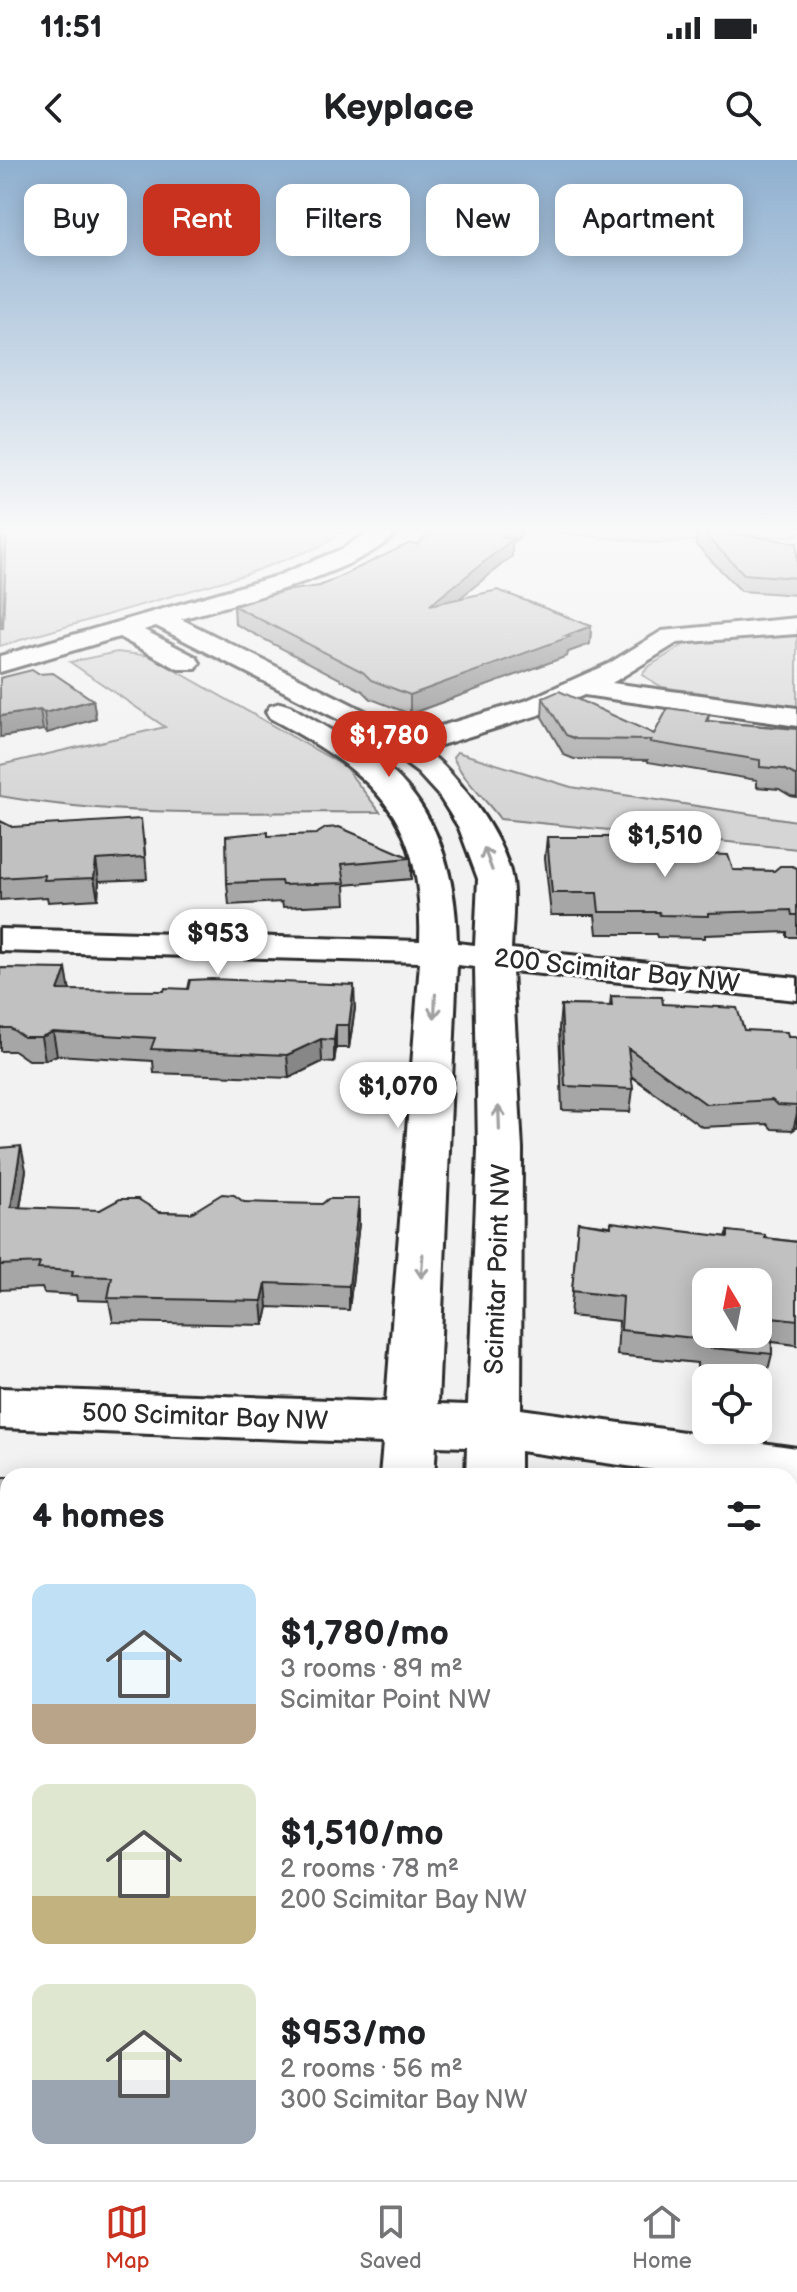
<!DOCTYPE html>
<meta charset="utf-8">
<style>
:root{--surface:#fff;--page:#f2f2f2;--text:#202124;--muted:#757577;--line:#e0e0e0;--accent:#c8321e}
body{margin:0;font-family:"Balsamiq Sans",sans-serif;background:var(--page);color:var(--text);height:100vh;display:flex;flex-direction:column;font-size:30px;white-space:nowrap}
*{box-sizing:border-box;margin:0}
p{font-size:26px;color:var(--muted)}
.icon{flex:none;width:44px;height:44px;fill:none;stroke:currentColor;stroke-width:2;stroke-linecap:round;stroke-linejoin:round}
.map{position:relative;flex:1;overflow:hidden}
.details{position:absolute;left:0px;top:1308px;width:798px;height:712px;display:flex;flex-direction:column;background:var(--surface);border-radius:24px 24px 0 0;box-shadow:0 4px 20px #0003}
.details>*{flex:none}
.top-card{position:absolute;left:24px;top:24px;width:750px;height:72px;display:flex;gap:16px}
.needle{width:52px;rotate:350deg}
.fabs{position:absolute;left:692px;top:1108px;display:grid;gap:16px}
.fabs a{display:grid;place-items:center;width:80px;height:80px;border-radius:16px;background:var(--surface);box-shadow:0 4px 20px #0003;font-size:40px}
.price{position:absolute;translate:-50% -68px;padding:0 18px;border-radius:28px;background:#fff;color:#222;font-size:26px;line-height:52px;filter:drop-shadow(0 2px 4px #0008)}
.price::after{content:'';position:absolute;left:50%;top:48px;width:24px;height:18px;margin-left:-12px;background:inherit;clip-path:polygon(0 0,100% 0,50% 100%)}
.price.active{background:var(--accent);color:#fff}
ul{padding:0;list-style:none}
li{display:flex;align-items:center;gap:24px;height:200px;padding:0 32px}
li span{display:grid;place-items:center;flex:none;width:224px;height:160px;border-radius:16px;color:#555}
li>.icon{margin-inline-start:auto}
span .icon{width:96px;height:96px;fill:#fffc;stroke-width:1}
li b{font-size:34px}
h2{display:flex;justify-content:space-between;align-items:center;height:96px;padding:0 32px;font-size:34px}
.pill{padding:0 28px;border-radius:16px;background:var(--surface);box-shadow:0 4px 20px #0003;font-size:28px;line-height:72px}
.pill.active{background:var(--accent);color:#fff}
.status{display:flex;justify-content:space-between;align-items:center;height:56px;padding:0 40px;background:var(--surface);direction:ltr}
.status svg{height:22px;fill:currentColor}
header{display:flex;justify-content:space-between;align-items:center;height:104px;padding:0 32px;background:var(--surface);font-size:36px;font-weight:600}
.dock{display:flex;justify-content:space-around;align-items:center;height:112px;border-top:2px solid var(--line);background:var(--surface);font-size:22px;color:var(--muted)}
.dock a{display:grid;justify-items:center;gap:4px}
.dock .active{color:var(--accent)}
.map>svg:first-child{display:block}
.green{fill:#d5d5d5;stroke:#808080;stroke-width:2}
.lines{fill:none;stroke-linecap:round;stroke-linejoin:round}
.minor-casing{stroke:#2b2b2b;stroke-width:6}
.minor{fill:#fff;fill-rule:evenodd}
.wall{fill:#a6a6a6;stroke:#2b2b2b;stroke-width:2}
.shaded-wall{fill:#878787;stroke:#2b2b2b;stroke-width:2}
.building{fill:#c1c1c1;stroke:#2b2b2b;stroke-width:2;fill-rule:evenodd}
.oneway{stroke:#a0a0a0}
.labels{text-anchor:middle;stroke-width:6;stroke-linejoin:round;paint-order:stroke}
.street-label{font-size:26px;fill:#2b2b2b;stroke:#fff}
</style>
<div class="status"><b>11:51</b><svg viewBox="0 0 49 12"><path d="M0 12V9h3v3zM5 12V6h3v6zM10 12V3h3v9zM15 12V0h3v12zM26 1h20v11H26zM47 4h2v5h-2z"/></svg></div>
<header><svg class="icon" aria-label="back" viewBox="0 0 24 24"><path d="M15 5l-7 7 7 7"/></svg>Keyplace<svg class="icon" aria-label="search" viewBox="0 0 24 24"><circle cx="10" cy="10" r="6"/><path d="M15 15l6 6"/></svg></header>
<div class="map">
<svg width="797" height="2020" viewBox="0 0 797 2020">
<rect width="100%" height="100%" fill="#f2f2f2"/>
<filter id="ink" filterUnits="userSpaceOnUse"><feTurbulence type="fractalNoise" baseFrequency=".0125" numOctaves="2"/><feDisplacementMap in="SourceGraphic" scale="16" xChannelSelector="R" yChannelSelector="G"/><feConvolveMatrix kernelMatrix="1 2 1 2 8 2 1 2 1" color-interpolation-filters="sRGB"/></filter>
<g filter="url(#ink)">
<path class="green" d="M 0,368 L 349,368 L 321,386 L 244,415 L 0,486 Z
M 511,368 L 797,368 L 797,375 L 657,383 Z
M 797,473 L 797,547 L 662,527 L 642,515 L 648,507 L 690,481 Z
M 117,492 L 150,496 L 344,606 L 380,652 C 254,652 124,658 0,636 L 0,605 L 165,567 L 70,502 Z
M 457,592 L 571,627 L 797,661 L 797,689 L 500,659 C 485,638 463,620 453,597 Z
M 0,1633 L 8,1634 L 8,1847 L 0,1847 Z"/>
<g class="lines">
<g class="minor-casing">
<path id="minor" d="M 375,368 L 401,368 C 370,410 233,444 181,459 L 387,562 L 407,576 L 525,541 L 608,504 L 662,471 L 797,458 L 797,474 L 677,483 L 612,523 L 797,548 L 797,566 L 584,535 L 545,553 L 425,590 C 458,614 506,679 512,721 C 515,742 512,767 511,789 L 797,818 L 797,840 L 512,811 L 522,989 L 521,1249 L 797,1288 L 797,1332 L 790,1331 L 790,1316 L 698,1316 L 520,1291 L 520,1316 L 466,1316 L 467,1287 L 436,1286 L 434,1316 L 380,1316 L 383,1283 L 0,1268 L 0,1228 L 386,1242 L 420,802 L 0,791 L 0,769 L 420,781 C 424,656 373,613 270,558 L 266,552 L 270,546 L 280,543 L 290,546 L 368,592 L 380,584 L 367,574 L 156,466 L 144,470 L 196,497 L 200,503 L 196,509 L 178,509 L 119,477 L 0,512 L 0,496 L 277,416 L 342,389 ZM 398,598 L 418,613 L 439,636 L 459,668 L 478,719 L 475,785 L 457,783 C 456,714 437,646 381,602 ZM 457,805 L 475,807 L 478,989 L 468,1245 L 438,1244 Z
M 322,2012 L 400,2012 L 400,2020 L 322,2020 Z
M 455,2012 L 533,2012 L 533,2020 L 455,2020 Z"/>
</g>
<use href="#minor" class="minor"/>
</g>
<path class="wall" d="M 0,368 L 3,468 L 0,468 Z
M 436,368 L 521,368 L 521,375 L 512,383 L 512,396 L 460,438 L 591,466 L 590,484 L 568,492 L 567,496 L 410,554 L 371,539 L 363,531 L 235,464 L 234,446 L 320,426 L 417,385 Z
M 698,368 L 797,383 L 797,435 L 741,431 L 696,385 Z
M 38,514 L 93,540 L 96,559 L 47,573 L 43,570 L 0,577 L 0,518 Z
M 543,538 L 654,574 L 709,554 L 708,561 L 797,569 L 797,637 L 791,636 L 779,629 L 757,627 L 757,620 L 648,602 L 648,600 L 574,599 L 564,595 L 542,557 Z
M 0,661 L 12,667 L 144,680 L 147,719 L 99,721 L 98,739 L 48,742 L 47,737 L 0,740 Z
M 268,676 L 411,698 L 411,719 L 345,725 L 346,744 L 283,747 L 282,742 L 229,745 L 227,723 Z
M 547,677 L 632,685 L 703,694 L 733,710 L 774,711 L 797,708 L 797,777 L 787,777 L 787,772 L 705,775 L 705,778 L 657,777 L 656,774 L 597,774 L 595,755 L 551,755 L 545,698 Z
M 0,808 L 69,830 L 355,848 L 349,888 L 336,888 L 334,903 L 322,902 L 289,918 L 154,913 L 153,901 L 57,895 L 45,900 L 28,900 L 15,891 L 0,891 Z
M 611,836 L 663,844 L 744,870 L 797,877 L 797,967 L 793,970 L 772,969 L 767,964 L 702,967 L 631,916 L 633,929 L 630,952 L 562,950 L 559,868 L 561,845 L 610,846 Z
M 0,988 L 26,1010 L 20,1048 L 191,1053 L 244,1042 L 359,1063 L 349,1150 L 268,1147 L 264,1165 L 113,1162 L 109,1141 L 77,1140 L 76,1135 L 44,1133 L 42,1128 L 0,1130 Z
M 578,1062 L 610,1066 L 726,1077 L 728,1071 L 765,1078 L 797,1082 L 797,1185 L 772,1182 L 772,1194 L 766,1218 L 697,1211 L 697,1203 L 617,1195 L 619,1161 L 570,1156 Z
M 0,1317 L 8,1317 L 8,1472 L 0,1471 Z
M 790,1382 L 797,1382 L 797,1601 L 790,1601 Z
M 615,2012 L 790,2012 L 797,2020 L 615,2020 Z"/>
<path class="shaded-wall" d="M 2,368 L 7,368 L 3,468 L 0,452 Z
M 512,368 L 521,368 L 521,375 L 512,383 L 512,396 L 429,463 L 430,445 Z
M 591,466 L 590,484 L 568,492 L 567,496 L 410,554 L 410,535 Z
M 93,540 L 96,559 L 47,573 L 44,553 Z
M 40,550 L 43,570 L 0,577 L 0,556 Z
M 96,700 L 99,721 L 98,739 L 94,718 Z
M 66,809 L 70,832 L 58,830 Z
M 354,825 L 355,848 L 349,888 L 349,865 Z
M 336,865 L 336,888 L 334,903 L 334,880 Z
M 53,872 L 57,895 L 45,900 L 41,877 Z
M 321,879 L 322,902 L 289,918 L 287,895 Z
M 797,954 L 797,967 L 793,970 Z
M 21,986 L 26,1010 L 16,1071 L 11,1047 Z
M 359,1039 L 359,1063 L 349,1150 L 349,1126 Z
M 266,1123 L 268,1147 L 264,1165 L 262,1141 Z
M 184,2012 L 192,2012 L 191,2020 L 183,2020 Z"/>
<path class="building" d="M 0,368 L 2,368 L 0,412 Z
M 436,368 L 512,368 L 502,377 L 513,379 L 430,445 L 498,430 L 591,466 L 565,476 L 569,477 L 410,535 L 371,520 L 363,512 L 234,446 L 284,431 L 320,426 L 410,383 L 417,385 Z
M 698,368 L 797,383 L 797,418 L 744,414 Z
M 32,510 L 38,514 L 53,513 L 93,540 L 44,553 L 40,550 L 0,556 L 0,518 Z
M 559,531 L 654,574 L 668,548 L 709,554 L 706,561 L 797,569 L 797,616 L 783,609 L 760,607 L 760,600 L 650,582 L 651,580 L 576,579 L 566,575 L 543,538 Z
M 141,659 L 145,697 L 96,700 L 94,718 L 44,720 L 45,715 L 0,718 L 0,661 L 12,667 Z
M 339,667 L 411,698 L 342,704 L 345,723 L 282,725 L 281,721 L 227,723 L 226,676 L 268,672 L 268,676 L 316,674 L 326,668 Z
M 547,677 L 630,677 L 632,685 L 701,686 L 703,694 L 728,695 L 733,710 L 774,711 L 780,706 L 792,706 L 797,708 L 797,755 L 792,755 L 791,750 L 708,753 L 708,756 L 660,755 L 659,752 L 599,752 L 597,733 L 552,733 Z
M 0,808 L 66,809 L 58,830 L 164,831 L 165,828 L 188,829 L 190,820 L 211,819 L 354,825 L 349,865 L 336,865 L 334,880 L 321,879 L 287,895 L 151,889 L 155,878 L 53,872 L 41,877 L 24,877 L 10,868 L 0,868 Z
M 611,836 L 662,837 L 663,844 L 737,848 L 744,870 L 787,872 L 788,877 L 797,877 L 797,946 L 777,945 L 772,940 L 706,944 L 628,888 L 633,929 L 565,926 L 561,845 L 612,846 Z
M 21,986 L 11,1047 L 100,1050 L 120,1039 L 138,1039 L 159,1052 L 191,1053 L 222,1034 L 234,1035 L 244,1042 L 275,1043 L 322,1044 L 328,1039 L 359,1039 L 349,1126 L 266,1123 L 262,1141 L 108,1138 L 112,1117 L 72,1116 L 73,1111 L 38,1109 L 40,1103 L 0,1105 L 0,988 Z
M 578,1062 L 611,1067 L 611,1062 L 728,1077 L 728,1071 L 765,1075 L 765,1078 L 797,1082 L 797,1160 L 771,1157 L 772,1194 L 702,1187 L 702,1179 L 621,1170 L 623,1137 L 572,1131 ZM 706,1122 L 758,1122 L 758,1174 L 706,1174 Z
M 0,1317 L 8,1317 L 8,1449 L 0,1448 Z
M 790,1382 L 797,1382 L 797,1578 L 790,1577 Z
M 790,1903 L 797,1904 L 797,2020 L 621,2020 L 621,2012 L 790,2012 Z
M 0,1932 L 8,1932 L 8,2012 L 184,2012 L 183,2020 L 0,2020 Z"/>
<defs><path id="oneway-shaft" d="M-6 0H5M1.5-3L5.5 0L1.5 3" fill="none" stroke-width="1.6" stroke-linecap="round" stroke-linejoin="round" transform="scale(2)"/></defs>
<g class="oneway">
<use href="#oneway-shaft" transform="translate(488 699) rotate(-110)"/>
<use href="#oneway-shaft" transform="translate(435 846) rotate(92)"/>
<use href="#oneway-shaft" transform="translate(499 958) rotate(-92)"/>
<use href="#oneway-shaft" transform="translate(422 1106) rotate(94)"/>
</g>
</g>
<linearGradient id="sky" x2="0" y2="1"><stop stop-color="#8fb0d0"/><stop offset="0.57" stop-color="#f9f9f9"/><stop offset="1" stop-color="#f9f9f9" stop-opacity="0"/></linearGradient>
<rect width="797" height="650" fill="url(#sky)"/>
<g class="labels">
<g class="street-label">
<text transform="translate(617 810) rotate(6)" y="9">200 Scimitar Bay NW</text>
<text transform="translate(497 1109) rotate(-88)" y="9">Scimitar Point NW</text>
<text transform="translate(205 1256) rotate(2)" y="9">500 Scimitar Bay NW</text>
</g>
</g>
</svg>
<div class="fabs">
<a><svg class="needle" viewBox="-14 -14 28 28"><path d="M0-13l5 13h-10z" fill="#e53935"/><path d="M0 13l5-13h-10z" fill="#757577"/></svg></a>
<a><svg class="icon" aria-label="locate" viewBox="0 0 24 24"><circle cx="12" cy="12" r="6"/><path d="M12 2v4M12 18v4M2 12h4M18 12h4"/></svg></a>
</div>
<b class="price active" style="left:389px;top:619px">$1,780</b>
<b class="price" style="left:665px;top:719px">$1,510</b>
<b class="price" style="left:218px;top:817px">$953</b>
<b class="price" style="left:398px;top:970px">$1,070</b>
<div class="top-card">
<a class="pill">Buy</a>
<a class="pill active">Rent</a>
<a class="pill">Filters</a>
<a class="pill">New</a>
<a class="pill">Apartment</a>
</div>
<section class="details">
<h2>4 homes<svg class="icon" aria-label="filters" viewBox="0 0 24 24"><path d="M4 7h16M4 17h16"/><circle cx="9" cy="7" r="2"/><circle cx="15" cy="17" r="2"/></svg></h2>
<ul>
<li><span style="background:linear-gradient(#bfe0f5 75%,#b9a48a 0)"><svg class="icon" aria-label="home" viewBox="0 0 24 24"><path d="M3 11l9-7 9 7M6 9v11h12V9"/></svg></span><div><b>$1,780/mo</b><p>3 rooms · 89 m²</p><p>Scimitar Point NW</p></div></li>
<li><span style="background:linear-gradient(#dfe7d0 70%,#c2b280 0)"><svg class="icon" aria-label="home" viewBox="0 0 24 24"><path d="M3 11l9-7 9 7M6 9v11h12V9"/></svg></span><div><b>$1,510/mo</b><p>2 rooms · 78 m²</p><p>200 Scimitar Bay NW</p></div></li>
<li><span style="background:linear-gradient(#dfe7d0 60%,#9aa5b1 0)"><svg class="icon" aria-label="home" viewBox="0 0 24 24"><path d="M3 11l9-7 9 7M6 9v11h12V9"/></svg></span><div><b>$953/mo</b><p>2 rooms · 56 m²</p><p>300 Scimitar Bay NW</p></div></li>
</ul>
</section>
</div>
<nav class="dock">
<a class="active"><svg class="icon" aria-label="map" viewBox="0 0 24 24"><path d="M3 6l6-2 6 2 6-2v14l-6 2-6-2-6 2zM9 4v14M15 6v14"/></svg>Map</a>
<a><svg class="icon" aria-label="saved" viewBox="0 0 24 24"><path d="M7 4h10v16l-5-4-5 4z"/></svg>Saved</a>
<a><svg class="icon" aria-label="home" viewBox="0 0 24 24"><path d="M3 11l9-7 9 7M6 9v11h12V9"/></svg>Home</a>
</nav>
